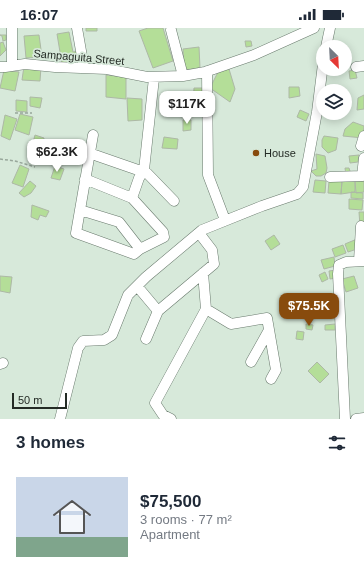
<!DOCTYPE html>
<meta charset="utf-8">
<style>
:root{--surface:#fff;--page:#f2f2f3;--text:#1f2937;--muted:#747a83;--accent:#884b0d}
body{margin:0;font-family:Helvetica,sans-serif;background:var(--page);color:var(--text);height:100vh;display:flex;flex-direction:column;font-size:15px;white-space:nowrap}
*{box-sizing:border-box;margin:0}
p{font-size:13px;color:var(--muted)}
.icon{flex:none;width:22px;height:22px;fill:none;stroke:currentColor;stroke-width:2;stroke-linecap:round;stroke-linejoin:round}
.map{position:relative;height:391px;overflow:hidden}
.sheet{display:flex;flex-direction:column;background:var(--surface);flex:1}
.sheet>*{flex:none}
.needle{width:26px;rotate:156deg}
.buttons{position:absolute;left:316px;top:12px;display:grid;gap:8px}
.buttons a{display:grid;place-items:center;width:36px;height:36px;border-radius:50%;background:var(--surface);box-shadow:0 2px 10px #0003;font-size:20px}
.scale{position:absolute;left:12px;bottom:10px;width:55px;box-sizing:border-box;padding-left:4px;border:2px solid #242b25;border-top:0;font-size:11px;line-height:14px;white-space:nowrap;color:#242b25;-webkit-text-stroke:3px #d7e9da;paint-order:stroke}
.price{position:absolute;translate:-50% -34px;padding:0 9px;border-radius:8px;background:#fff;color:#222;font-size:13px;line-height:26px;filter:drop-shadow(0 1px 2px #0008)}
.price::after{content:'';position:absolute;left:50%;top:24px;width:12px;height:9px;margin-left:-6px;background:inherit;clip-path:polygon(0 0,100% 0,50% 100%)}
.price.on{background:var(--accent);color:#fff}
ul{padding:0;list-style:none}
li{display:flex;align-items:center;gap:12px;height:100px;padding:0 16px}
li span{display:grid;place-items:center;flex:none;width:112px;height:80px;border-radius:0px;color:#555}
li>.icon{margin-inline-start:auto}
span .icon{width:48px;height:48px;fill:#fffc;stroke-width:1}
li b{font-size:17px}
h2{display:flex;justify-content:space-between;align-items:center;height:48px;padding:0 16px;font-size:17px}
.status{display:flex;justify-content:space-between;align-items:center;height:28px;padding:0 20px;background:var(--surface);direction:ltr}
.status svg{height:11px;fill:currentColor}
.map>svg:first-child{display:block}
.building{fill:#b4de98;stroke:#adb8a6}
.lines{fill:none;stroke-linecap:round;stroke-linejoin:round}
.minor-casing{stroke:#697a6d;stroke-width:11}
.path{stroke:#98a79b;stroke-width:1.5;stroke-dasharray:3 2;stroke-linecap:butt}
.minor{stroke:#fff;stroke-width:10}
.poi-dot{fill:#884b0d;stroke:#d7e9da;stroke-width:1.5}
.labels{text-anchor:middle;stroke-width:3.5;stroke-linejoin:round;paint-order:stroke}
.street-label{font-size:11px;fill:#242b25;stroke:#d7e9da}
.poi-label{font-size:11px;fill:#242b25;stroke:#d7e9da;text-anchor:start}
</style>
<div class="status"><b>16:07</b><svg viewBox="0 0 49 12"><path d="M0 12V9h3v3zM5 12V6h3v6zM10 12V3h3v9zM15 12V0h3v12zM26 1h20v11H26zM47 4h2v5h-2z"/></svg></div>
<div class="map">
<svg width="364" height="391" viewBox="0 0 364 391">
<rect width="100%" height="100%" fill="#d7e9da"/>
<path class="building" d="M 86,0 L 97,0 L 97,3 L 86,3 Z
M 148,0 L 163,0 L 173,33 L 153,40 L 139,3 Z
M 69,4 L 73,24 L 80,23 L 81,33 L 62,36 L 57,6 Z
M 0,7 L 6,7 L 6,12 L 3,13 L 2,8 Z
M 39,7 L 42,29 L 26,30 L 24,8 Z
M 245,13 L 251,13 L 252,18 L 246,19 Z
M 3,14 L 6,22 L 0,28 L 0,15 Z
M 199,19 L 200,40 L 184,42 L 183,21 Z
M 24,38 L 41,39 L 40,53 L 22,52 Z
M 229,41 L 235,61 L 230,74 L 210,60 L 219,42 Z
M 4,42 L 19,44 L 15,63 L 0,60 Z
M 355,42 L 357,50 L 350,51 L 349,43 Z
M 106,47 L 126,49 L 126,71 L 106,69 Z
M 289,59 L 299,59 L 300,68 L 289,70 Z
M 194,60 L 206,60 L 206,80 L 193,80 Z
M 364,67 L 364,81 L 357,82 L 358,70 Z
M 30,69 L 42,70 L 40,80 L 30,78 Z
M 127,70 L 142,71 L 142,92 L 128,93 Z
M 16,72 L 27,73 L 27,84 L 16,83 Z
M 300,82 L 309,86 L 306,93 L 297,89 Z
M 20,86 L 33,89 L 29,107 L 15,102 Z
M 5,87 L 17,91 L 10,112 L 1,108 Z
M 183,92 L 191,92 L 191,102 L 183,103 Z
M 353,94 L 364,98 L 363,110 L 343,108 L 345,101 Z
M 35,107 L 44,110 L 40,128 L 30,126 Z
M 324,108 L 338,110 L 336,122 L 328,125 L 322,119 L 322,112 Z
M 164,109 L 178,111 L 177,121 L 162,120 Z
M 316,126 L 325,128 L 327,140 L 326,145 L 321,148 L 316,148 L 311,143 L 317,141 Z
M 359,127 L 358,134 L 350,135 L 349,128 Z
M 20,137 L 29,141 L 23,159 L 12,155 Z
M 55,138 L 64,141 L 60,152 L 51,150 Z
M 345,140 L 349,140 L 351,146 L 346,148 Z
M 315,152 L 326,153 L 325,165 L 313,164 Z
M 30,153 L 36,158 L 31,165 L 24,169 L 19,165 Z
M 329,153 L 342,153 L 341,166 L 328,165 Z
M 342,153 L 355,153 L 355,164 L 341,166 Z
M 355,153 L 364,153 L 364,164 L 356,165 Z
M 351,164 L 363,165 L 363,171 L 351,170 Z
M 349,171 L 363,172 L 362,182 L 349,181 Z
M 32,177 L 49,183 L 46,189 L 40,187 L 38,192 L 31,189 Z
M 359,184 L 364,184 L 364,198 L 360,198 Z
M 274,207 L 280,216 L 271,222 L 265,213 Z
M 357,211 L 357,221 L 348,224 L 345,216 Z
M 343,217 L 346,225 L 335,229 L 332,221 Z
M 334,229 L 335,238 L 324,241 L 321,232 Z
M 336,242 L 337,250 L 330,251 L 329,243 Z
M 325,244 L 328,251 L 322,254 L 319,247 Z
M 0,248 L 12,249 L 10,265 L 0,263 Z
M 354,248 L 358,260 L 346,264 L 342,251 Z
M 306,296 L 313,297 L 312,302 L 306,301 Z
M 335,296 L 335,302 L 325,302 L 325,297 Z
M 297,303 L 304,304 L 303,312 L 296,311 Z
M 317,334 L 329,346 L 320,355 L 308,343 Z"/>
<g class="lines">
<g class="minor-casing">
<path id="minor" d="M 12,0 L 12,38
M 77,0 L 84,40
M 171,2 L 183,48
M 326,19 L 330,0
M 0,39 L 5,39 L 25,36 L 55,39 L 107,41 L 147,49 L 183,48 L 205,44 L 254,27 L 314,0
M 356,39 L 364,38
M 207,43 L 208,147 L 225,192
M 361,118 L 364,108
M 89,125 L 138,142 L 144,142 L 174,173
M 330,149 L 362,148 L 364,130
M 85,151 L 132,170 L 163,204 L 164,209 L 140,221 L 134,226 L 76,205 L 93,107
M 132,170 L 139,150 L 144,142 L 154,50
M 80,182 L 119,194 L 140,221
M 359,233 L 361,198
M 137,258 L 158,283
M 206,281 L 231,296 L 267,290 L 276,342 L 271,351
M 146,311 L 158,283 L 214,236 L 212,222 L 199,205
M 251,334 L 269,302
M 0,336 L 3,335
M 60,391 L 78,320 L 83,313 L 104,312 L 112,307 L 128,267 L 146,249 L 202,202 L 262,178 L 297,166 L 303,159 L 317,84 L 323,36
M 171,391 L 163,387 L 155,375 L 206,281 L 203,245
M 345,391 L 338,246 L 339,237 L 346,234 L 364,233
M 356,391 L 364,390"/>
</g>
<path class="path" d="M 15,85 L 32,85
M 0,131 L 15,133 L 35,139"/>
<use href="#minor" class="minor"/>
</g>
<circle class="poi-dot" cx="256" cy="125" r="4"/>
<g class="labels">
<g class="street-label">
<text transform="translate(79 29) rotate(5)" y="4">Sampaguita Street</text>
</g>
<g class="poi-label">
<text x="264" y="129">House</text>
</g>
</g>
</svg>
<div class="buttons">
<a><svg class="needle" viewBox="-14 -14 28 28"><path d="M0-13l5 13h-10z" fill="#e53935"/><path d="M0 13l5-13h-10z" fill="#747a83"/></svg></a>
<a><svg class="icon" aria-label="layers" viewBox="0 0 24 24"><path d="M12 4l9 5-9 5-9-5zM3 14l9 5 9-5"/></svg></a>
</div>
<div class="scale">50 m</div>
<b class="price" style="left:187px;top:97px">$117K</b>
<b class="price" style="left:57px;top:145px">$62.3K</b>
<b class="price on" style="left:309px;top:299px">$75.5K</b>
</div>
<section class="sheet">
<h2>3 homes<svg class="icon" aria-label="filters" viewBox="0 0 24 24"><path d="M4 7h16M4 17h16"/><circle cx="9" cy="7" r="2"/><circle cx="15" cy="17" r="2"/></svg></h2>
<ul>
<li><span style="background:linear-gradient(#c9d6e8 75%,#7fa58c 0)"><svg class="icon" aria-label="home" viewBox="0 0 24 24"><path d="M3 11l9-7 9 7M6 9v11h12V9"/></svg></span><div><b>$75,500</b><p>3 rooms · 77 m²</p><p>Apartment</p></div></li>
</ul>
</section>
